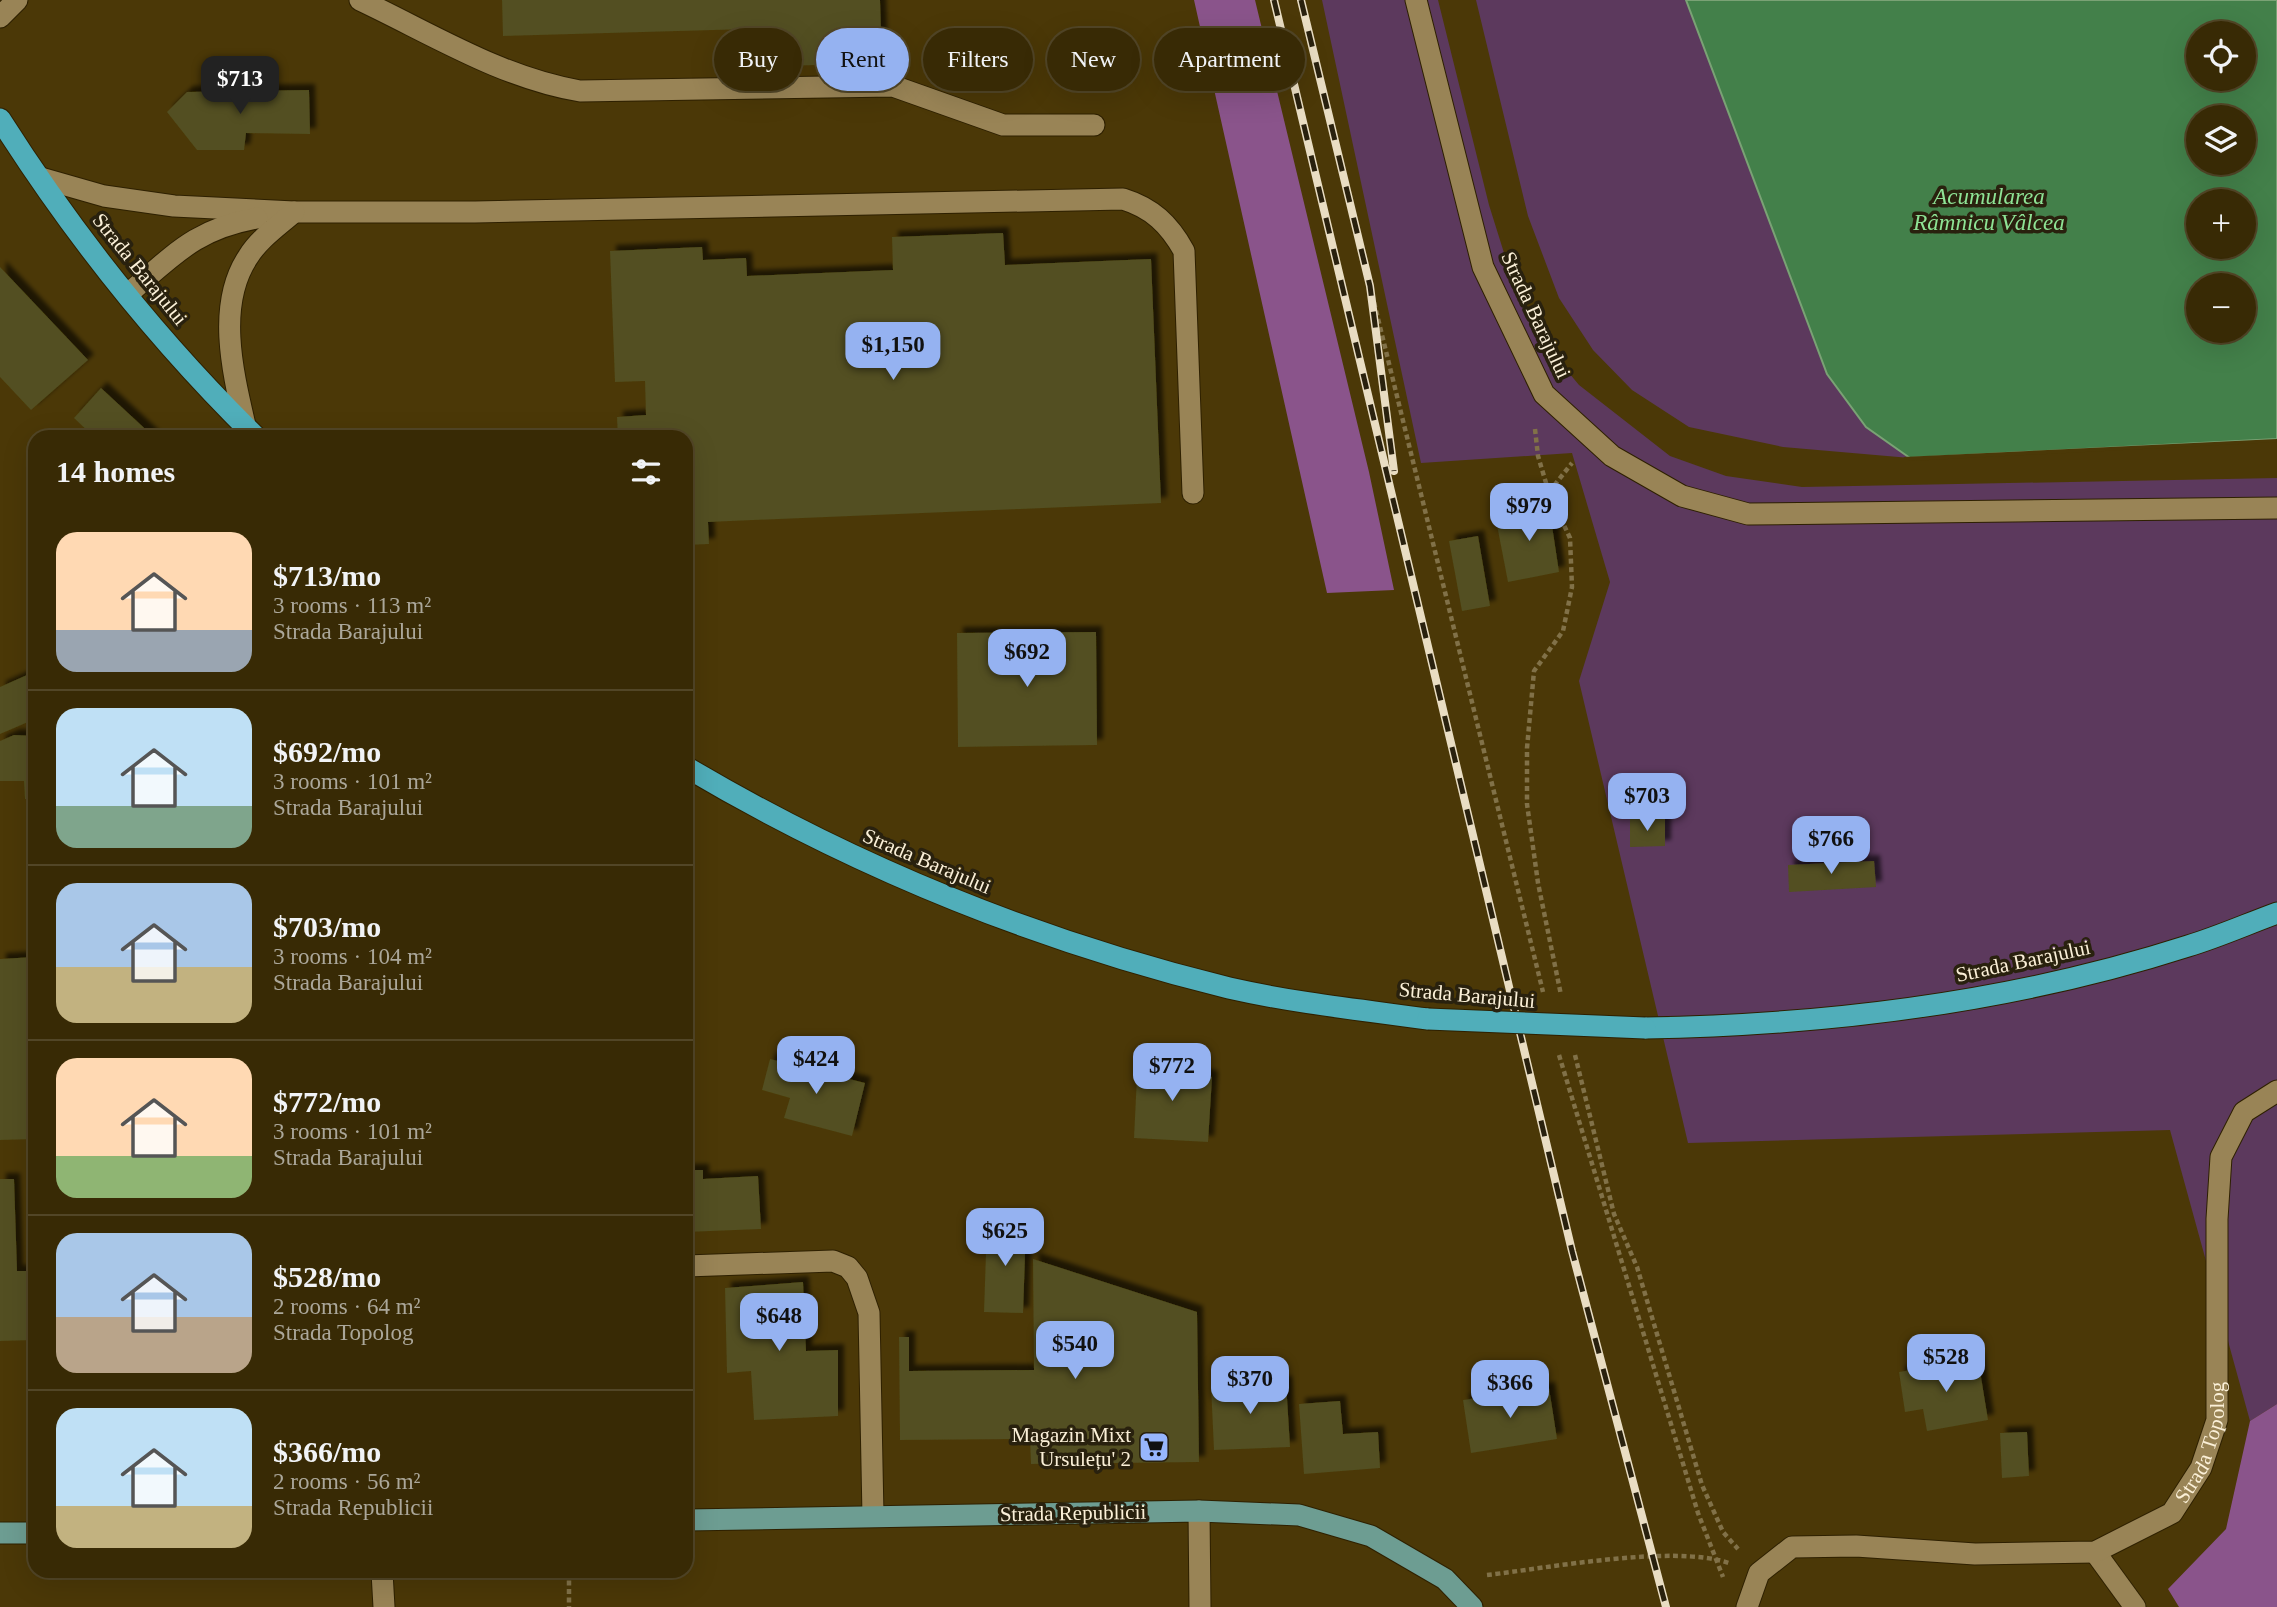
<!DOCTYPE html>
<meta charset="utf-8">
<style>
:root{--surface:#382a05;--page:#3f320f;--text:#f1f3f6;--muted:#aba79a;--line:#524627;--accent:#95b2f1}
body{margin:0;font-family:"Times New Roman",serif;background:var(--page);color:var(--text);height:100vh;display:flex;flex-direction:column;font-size:26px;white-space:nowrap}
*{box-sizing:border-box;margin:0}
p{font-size:23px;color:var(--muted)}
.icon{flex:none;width:38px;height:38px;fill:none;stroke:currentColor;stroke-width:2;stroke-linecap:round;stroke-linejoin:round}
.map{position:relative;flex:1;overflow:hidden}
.drawer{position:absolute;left:28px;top:430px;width:665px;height:1148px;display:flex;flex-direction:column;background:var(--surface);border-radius:21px;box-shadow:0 7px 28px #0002,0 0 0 2px var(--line)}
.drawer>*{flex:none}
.top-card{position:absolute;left:714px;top:28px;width:665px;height:63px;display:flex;gap:14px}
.fabs{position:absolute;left:2186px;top:21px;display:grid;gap:14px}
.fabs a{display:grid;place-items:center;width:70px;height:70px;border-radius:50%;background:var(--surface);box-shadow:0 7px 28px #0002,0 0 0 2px var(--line);font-size:35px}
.price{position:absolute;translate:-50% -60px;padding:0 16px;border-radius:14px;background:var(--accent);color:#111;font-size:23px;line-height:46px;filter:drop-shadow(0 2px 4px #0008)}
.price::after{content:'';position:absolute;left:50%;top:42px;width:21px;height:16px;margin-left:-10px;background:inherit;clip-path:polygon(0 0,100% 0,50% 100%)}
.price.selected{background:#222;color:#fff}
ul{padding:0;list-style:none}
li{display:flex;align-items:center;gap:21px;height:175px;padding:0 28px}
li+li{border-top:2px solid var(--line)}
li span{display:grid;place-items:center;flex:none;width:196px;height:140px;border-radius:21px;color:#555}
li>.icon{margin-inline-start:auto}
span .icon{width:84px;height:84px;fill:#fffc;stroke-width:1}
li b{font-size:30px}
h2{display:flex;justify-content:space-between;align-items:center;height:84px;padding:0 28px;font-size:30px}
.chip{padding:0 24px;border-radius:32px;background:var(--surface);box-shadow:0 7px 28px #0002,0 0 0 2px var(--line);font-size:24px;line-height:63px}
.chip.selected{background:var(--accent);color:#111}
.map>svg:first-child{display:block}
.green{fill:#5c395d}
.forest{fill:#8a548b}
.water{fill:#43804a;stroke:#7aa275;stroke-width:2;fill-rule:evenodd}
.pier{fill:#4b3807}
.building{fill:#524f20;filter:url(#shadow)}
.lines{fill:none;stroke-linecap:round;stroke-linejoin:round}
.minor-casing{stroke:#2e2000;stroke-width:23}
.major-casing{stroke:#2e2000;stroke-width:23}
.highway-casing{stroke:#2e2000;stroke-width:23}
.path{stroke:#817148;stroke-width:4.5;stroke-dasharray:5 3.5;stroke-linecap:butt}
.minor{stroke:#998456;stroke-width:21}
.major{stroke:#6d9d92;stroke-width:21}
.highway{stroke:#50aeba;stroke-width:21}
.rail-casing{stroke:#e9ddc3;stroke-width:8}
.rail{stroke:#29210e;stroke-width:5;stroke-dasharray:16;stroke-linecap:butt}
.highway-bridge-casing{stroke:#2e2000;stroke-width:23;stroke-linecap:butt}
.highway-bridge{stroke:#50aeba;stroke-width:21}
.labels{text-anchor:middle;stroke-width:7;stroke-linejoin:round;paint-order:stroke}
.street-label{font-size:21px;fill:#fbf0d8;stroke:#29210e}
.poi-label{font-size:21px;fill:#fbf0d8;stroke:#29210e;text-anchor:end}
.water-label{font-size:23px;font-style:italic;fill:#8ee395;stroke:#29210e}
</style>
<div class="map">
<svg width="2277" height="1607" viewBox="0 0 2277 1607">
<defs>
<filter id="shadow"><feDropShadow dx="6" dy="-6" stdDeviation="2" flood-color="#0009"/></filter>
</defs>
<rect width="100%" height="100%" fill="#4b3807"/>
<path class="green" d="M 1322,0 L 1438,0 L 1489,205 L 1510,272 L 1534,331 L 1579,385 L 1670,456 L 1726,476 L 1802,487 L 2277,478 L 2277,1404 L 2250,1421 L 2170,1130 L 1688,1143 L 1579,681 L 1610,582 L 1572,453 L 1421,463 Z
M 1476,0 L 1686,0 L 1827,374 L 1866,427 L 1910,458 L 1783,447 L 1689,427 L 1632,390 L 1593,350 L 1559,298 L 1528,216 Z"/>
<path class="forest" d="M 1194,0 L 1255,0 L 1369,472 L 1394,590 L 1327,593 Z
M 2277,1404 L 2277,1607 L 2179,1607 L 2168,1589 L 2226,1529 L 2250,1421 Z"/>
<path class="water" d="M 1686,0 L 2277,0 L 2277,439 L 1910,458 L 1866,427 L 1827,374 ZM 2198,33 L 2244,33 L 2244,79 L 2198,79 ZM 2198,117 L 2244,117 L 2244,163 L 2198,163 ZM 2198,201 L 2244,201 L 2244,247 L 2198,247 ZM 2198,285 L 2244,285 L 2244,331 L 2198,331 Z"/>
<path class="pier" d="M 2277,439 L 2277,442 L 1910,461 L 1903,457 Z"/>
<path class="building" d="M 502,0 L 880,0 L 882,63 L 750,67 L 749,29 L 503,36 Z
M 309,90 L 310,134 L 246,133 L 244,150 L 197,150 L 167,112 L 187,92 Z
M 1003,233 L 1005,265 L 1151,259 L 1161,503 L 708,522 L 709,544 L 686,545 L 686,438 L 618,438 L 617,417 L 646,415 L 645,381 L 615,382 L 610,251 L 702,247 L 703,260 L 746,258 L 747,276 L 893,270 L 892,237 Z
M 0,267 L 88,360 L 31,410 L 0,377 Z
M 101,388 L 155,438 L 95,438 L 74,418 Z
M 1538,495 L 1549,506 L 1559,572 L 1508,582 L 1496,520 L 1530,514 L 1528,496 Z
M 1478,536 L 1490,606 L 1462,611 L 1449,541 Z
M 1096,632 L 1097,745 L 958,747 L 957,633 Z
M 27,675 L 35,694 L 35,719 L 0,734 L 0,687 Z
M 14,735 L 35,736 L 35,799 L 25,799 L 24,781 L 0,781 L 0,741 Z
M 1630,819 L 1665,819 L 1665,846 L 1630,847 Z
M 1874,861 L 1876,887 L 1789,892 L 1788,865 Z
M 35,957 L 35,1139 L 0,1140 L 0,959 Z
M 1138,1055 L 1212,1077 L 1208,1142 L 1134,1138 Z
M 770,1059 L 865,1083 L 852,1136 L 784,1118 L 790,1098 L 762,1090 Z
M 686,1170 L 703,1170 L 703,1179 L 758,1176 L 761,1229 L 686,1232 Z
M 0,1179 L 14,1179 L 17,1271 L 35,1271 L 35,1340 L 0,1341 Z
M 987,1223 L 1026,1225 L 1023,1313 L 984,1312 Z
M 1033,1259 L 1197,1312 L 1199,1462 L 1031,1464 L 1030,1439 L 900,1440 L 899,1337 L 909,1337 L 909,1371 L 1034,1370 Z
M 803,1282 L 806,1351 L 838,1350 L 838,1416 L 754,1420 L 751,1371 L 727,1373 L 725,1288 Z
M 1978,1359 L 1988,1420 L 1927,1431 L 1923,1409 L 1905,1412 L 1899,1372 Z
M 1286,1382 L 1290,1447 L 1214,1450 L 1211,1386 Z
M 1549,1388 L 1557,1439 L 1471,1453 L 1463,1400 Z
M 1340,1401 L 1343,1434 L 1378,1432 L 1380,1468 L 1304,1474 L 1299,1404 Z
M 2027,1432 L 2029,1476 L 2002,1478 L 2000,1433 Z"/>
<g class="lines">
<g class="minor-casing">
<g id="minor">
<path d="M 360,0 C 432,34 502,78 580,91 L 893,86 L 1003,125 L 1094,125"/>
<path d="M 1416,0 L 1483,267 L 1544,394 L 1612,456 L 1682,496 L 1748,514 L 2277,508"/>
<path d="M 0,17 L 17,0"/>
<path d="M 41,178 L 104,196 L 174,206 L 294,212 L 475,212 L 1123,199 C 1152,208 1169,224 1184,251 L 1193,493"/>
<path d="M 128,294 C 174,255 195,229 257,218"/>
<path d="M 245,425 C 233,373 216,305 248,257 C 259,239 278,226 294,212"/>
<path d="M 686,1266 L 833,1261 L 848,1267 L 857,1278 L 869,1313 L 873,1516"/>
<path d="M 1199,1511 L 1200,1607"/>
<path d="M 2095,1552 L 2135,1607"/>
<path d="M 382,1572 L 384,1607"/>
<path id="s1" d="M 1747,1607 L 1759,1573 L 1792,1547 L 1856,1546 L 1975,1554 L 2095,1552 L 2172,1513 L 2201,1468 L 2217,1420 L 2217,1219 L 2221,1157 L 2244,1112 L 2277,1091"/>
</g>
</g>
<g class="major-casing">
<path id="major" d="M 686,1520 L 1199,1511 L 1299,1515 L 1371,1536 L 1445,1579 L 1472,1607
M 0,1533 L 35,1533"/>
</g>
<g class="highway-casing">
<path id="highway" d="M 0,119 C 73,234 160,343 257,438
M 686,767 C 855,867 1038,941 1229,988 C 1295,1003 1362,1010 1428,1019
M 1645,1028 C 1827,1025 2014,1002 2188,946 C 2218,937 2247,924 2277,913"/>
</g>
<path class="path" d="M 1370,286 L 1543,992
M 1535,429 L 1538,456 L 1549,493 L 1570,538 L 1572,587 L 1563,631 L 1534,671 L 1527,748 L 1527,804 L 1538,883 L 1561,995
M 1549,492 L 1572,463
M 1559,1055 L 1698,1513 L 1723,1577
M 1575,1055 L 1614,1214 L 1637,1267 L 1702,1485 L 1723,1532 L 1738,1549
M 569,1572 L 569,1607
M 1487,1575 C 1549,1568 1673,1544 1729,1563"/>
<use href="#minor" class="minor"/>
<use href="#major" class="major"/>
<use href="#highway" class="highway"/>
<g class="rail-casing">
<path id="rail" d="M 1274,0 L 1572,1251 L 1666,1607
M 1301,0 L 1370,286 L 1394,471"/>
</g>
<use href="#rail" class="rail"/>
<g class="highway-bridge-casing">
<path id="highway-bridge" d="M 1428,1019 L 1645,1028"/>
</g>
<use href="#highway-bridge" class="highway-bridge"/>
</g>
<defs>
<g id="supermarket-square" transform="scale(1.575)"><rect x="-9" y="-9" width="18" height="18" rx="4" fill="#97b6fd" stroke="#29210e"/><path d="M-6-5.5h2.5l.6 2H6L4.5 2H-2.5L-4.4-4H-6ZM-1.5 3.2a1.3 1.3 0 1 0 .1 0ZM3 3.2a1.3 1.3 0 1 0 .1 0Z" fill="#111"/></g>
</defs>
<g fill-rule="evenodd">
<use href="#supermarket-square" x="1154" y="1447"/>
</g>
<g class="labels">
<g class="street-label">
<text transform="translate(140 269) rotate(51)" y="7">Strada Barajului</text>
<text transform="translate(1536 315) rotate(65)" y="7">Strada Barajului</text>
<text transform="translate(927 861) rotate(23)" y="7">Strada Barajului</text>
<text transform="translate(2023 961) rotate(-12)" y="7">Strada Barajului</text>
<text transform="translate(1467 995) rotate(5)" y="7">Strada Barajului</text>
<text dy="7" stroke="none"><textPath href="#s1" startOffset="546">Strada Topolog</textPath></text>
<text transform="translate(1073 1513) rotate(-1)" y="7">Strada Republicii</text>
</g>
<g class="poi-label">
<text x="1131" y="1442">Magazin Mixt<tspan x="1131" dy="24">Ursulețu' 2</tspan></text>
</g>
<g class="water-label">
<text x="1989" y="204">Acumularea<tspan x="1989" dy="26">Râmnicu Vâlcea</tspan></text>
</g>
</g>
</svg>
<div class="fabs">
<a><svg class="icon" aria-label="locate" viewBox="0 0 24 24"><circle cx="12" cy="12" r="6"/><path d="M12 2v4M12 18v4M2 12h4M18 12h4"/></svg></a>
<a><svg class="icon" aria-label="layers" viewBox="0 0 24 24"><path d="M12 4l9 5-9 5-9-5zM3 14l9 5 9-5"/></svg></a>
<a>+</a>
<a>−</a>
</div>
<b class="price selected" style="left:240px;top:116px">$713</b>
<b class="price" style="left:893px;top:382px">$1,150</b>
<b class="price" style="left:1529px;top:543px">$979</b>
<b class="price" style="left:1027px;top:689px">$692</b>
<b class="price" style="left:1647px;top:833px">$703</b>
<b class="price" style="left:1831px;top:876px">$766</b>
<b class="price" style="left:816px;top:1096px">$424</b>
<b class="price" style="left:1172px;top:1103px">$772</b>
<b class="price" style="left:1005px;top:1268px">$625</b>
<b class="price" style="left:779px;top:1353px">$648</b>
<b class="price" style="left:1075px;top:1381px">$540</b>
<b class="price" style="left:1946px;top:1394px">$528</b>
<b class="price" style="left:1250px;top:1416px">$370</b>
<b class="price" style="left:1510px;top:1420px">$366</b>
<div class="top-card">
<a class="chip">Buy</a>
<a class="chip selected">Rent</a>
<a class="chip">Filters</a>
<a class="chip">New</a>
<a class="chip">Apartment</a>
</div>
<section class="drawer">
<h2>14 homes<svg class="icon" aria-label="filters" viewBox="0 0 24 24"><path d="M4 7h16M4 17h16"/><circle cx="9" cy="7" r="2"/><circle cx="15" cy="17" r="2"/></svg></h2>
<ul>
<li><span style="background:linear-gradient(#ffd9b3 70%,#9aa5b1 0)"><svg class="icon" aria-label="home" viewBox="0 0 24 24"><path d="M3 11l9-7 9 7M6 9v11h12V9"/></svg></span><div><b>$713/mo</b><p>3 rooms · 113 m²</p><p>Strada Barajului</p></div></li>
<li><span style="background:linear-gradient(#bfe0f5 70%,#7fa58c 0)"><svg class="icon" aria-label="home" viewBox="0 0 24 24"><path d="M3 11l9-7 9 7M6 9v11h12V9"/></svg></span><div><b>$692/mo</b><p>3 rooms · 101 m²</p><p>Strada Barajului</p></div></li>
<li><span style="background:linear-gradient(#a9c7e8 60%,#c2b280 0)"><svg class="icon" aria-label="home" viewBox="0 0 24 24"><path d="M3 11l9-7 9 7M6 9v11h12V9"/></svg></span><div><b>$703/mo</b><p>3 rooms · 104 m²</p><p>Strada Barajului</p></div></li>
<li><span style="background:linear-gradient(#ffd9b3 70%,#8fb573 0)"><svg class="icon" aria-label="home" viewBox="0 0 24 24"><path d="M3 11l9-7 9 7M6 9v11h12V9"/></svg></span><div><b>$772/mo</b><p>3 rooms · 101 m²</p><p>Strada Barajului</p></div></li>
<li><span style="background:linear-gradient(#a9c7e8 60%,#b9a48a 0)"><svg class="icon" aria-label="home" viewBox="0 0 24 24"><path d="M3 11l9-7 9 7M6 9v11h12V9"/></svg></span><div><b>$528/mo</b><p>2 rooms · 64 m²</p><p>Strada Topolog</p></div></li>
<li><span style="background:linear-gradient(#bfe0f5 70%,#c2b280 0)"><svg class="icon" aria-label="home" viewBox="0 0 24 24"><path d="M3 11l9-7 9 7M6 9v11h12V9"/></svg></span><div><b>$366/mo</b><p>2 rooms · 56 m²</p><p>Strada Republicii</p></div></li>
</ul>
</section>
</div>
